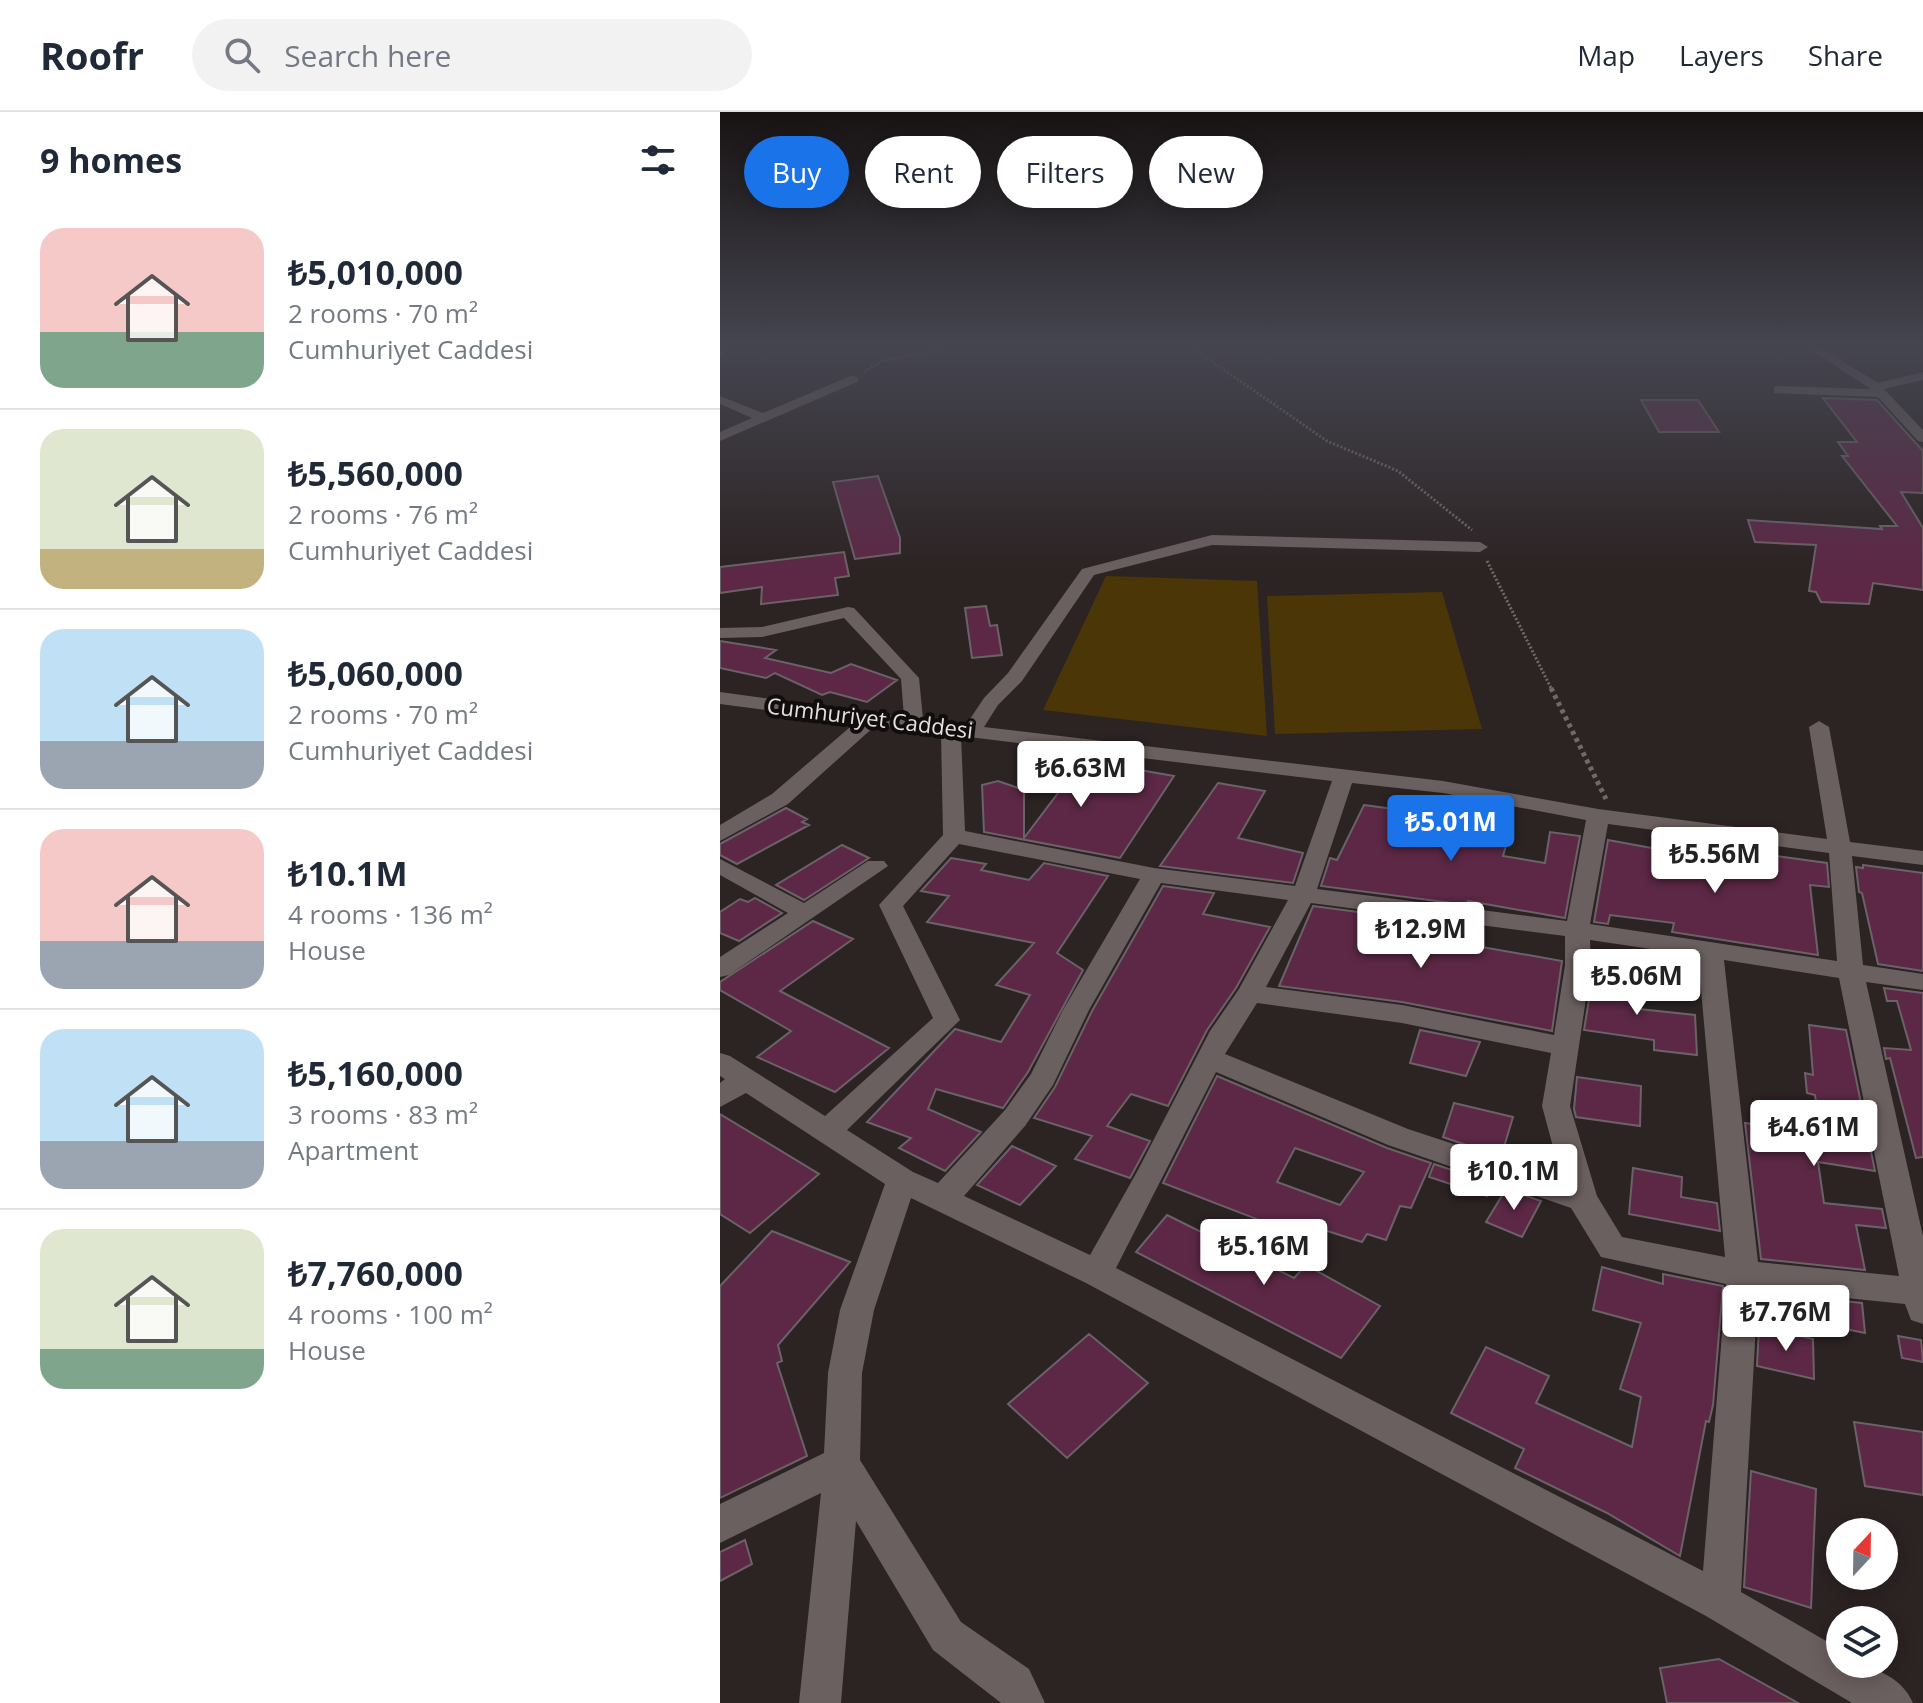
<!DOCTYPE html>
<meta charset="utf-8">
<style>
:root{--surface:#fff;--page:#f2f2f3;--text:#1f2937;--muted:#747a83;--line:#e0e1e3;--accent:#1a73e8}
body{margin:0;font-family:"Open Sans",sans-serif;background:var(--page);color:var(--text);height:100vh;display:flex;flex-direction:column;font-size:30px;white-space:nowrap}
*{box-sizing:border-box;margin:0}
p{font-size:26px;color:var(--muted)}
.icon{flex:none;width:44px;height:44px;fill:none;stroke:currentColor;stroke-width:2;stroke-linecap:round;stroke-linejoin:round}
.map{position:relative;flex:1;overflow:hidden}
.drawer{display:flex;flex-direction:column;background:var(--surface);width:720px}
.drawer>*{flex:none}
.guide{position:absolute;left:24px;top:24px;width:760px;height:72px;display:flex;gap:16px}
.needle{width:52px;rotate:22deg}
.buttons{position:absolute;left:1106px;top:1406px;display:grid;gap:16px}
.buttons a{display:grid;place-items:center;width:72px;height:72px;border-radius:50%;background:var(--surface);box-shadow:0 4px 20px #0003;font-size:40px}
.price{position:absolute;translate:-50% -68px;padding:0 18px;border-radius:8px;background:#fff;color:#222;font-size:26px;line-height:52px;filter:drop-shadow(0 2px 4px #0008)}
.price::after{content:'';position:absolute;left:50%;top:48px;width:24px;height:18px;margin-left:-12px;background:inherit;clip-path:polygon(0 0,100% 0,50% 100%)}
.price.selected{background:var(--accent);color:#fff}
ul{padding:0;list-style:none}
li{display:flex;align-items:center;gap:24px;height:200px;padding:0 40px}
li+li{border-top:2px solid var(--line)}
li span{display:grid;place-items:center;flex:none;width:224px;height:160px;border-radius:24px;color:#555}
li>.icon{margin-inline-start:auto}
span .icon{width:96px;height:96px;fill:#fffc;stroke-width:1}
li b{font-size:34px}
h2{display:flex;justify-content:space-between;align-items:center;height:96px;padding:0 40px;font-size:34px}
.tag{padding:0 28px;border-radius:36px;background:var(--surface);box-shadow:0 4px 20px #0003;font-size:28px;line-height:72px}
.tag.selected{background:var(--accent);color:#fff}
header{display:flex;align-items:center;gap:48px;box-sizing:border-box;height:112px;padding:0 40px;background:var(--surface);border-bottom:2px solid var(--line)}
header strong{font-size:38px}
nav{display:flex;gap:44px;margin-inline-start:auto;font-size:28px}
.search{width:560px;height:72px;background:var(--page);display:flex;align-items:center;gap:20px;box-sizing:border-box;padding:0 28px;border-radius:44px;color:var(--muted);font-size:30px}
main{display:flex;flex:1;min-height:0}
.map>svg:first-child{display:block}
.green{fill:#4b3608}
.building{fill:#5c2845;stroke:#6b6267;stroke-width:2;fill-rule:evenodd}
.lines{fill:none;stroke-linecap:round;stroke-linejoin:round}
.path-far1{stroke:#716969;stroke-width:3;stroke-dasharray:2 2;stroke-linecap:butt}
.path{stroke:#716969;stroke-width:5;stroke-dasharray:4 4;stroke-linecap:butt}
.minor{fill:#6b6060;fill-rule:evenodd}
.labels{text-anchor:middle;stroke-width:8;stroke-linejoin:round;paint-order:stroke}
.street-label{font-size:22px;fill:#e6e0e0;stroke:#110d0d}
</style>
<header>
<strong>Roofr</strong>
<div class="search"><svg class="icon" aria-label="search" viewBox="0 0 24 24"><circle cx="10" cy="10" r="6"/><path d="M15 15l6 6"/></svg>Search here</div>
<nav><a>Map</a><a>Layers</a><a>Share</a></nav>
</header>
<main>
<section class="drawer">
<h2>9 homes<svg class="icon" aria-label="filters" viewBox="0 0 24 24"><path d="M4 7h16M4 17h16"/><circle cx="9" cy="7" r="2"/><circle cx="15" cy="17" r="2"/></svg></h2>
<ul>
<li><span style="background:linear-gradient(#f6c9c9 65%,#7fa58c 0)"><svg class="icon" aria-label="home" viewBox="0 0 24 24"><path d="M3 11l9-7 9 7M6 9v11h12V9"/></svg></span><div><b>₺5,010,000</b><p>2 rooms · 70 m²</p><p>Cumhuriyet Caddesi</p></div></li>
<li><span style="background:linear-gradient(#dfe7d0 75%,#c2b280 0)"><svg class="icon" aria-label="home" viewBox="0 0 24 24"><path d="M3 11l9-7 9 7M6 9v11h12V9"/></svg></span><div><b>₺5,560,000</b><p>2 rooms · 76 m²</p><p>Cumhuriyet Caddesi</p></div></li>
<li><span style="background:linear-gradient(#bfe0f5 70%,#9aa5b1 0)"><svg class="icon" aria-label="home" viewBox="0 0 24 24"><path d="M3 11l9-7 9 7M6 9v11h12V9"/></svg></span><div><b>₺5,060,000</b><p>2 rooms · 70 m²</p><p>Cumhuriyet Caddesi</p></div></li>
<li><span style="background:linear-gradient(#f6c9c9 70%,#9aa5b1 0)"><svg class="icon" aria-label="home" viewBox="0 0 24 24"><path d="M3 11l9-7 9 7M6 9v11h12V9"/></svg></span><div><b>₺10.1M</b><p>4 rooms · 136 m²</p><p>House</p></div></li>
<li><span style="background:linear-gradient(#bfe0f5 70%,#9aa5b1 0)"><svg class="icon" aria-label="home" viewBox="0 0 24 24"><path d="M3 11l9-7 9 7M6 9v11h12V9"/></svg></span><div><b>₺5,160,000</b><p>3 rooms · 83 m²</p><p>Apartment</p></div></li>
<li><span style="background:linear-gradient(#dfe7d0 75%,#7fa58c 0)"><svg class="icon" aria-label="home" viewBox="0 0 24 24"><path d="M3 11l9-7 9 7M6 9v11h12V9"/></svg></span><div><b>₺7,760,000</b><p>4 rooms · 100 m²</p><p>House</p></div></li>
</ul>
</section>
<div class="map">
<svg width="1203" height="1591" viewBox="0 0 1203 1591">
<rect width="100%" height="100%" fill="#2c2323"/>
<path class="green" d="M 386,464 L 537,469 L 547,624 L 323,598 Z
M 722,480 L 762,617 L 555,622 L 547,484 Z"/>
<path class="building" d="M 1103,286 L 1157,288 L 1203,339 L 1203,381 L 1181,380 L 1203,416 L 1203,478 L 1153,471 L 1149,492 L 1101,490 L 1096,480 L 1089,479 L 1096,433 L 1035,430 L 1028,408 L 1162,417 L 1160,414 L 1177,414 L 1122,344 L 1128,344 L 1118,330 L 1137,330 Z
M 921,288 L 978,288 L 999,320 L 939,320 Z
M 158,364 L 180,426 L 180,441 L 135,447 L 113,370 Z
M 124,440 L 129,464 L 115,466 L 118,483 L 41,492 L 42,475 L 0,481 L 0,455 Z
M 266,494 L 270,514 L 277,513 L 282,543 L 252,546 L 245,496 Z
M 0,529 L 56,538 L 45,546 L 111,561 L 131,552 L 177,568 L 147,590 L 110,580 L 102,583 L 55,561 L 46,566 L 0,556 Z
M 363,648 L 454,664 L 400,746 L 264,720 L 262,673 L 278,669 L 304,678 L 304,726 Z
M 498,671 L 545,679 L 518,726 L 583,741 L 573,771 L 440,754 Z
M 644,693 L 792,713 L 783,744 L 825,751 L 830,720 L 860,724 L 845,806 L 748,789 L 747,793 L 601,774 L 610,746 L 617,748 Z
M 66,696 L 87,707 L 82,710 L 89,713 L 17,752 L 0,743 L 0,732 Z
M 888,728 L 1019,752 L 1020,739 L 1107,751 L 1109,775 L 1090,773 L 1098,843 L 952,820 L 954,811 L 890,803 L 888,812 L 874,810 Z
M 122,733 L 149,746 L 84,788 L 56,773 Z
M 231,746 L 266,752 L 261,758 L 309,768 L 324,751 L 388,764 L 337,841 L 363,858 L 308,960 L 283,996 L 216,977 L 208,997 L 261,1020 L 225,1059 L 179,1036 L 191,1026 L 147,1010 L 235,917 L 281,930 L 310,883 L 276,873 L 314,831 L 207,810 L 229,784 L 201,779 Z
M 1143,753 L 1203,761 L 1203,859 L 1158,852 L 1142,781 L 1139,780 L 1136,755 L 1143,756 Z
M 443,774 L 494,781 L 483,802 L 550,815 L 516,876 L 487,918 L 448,994 L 411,982 L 387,1014 L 430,1029 L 410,1066 L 355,1047 L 372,1024 L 314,1006 L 335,975 L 372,899 Z
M 35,786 L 62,801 L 19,829 L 0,821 L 0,800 L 20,787 L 28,790 Z
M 593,794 L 661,803 L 659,817 L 842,849 L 832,919 L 682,890 L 559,874 Z
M 93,809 L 133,827 L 60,879 L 169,936 L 115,980 L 37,945 L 71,919 L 0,878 L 0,870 Z
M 873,863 L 919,869 L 919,897 L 975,903 L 977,943 L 934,938 L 934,928 L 864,918 Z
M 1164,876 L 1203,881 L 1203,1045 L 1196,1046 L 1170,946 L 1166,947 L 1164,936 L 1191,938 L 1177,889 L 1167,889 Z
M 1089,913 L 1126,918 L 1155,1059 L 1098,1050 L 1104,1091 L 1162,1097 L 1166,1116 L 1136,1113 L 1145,1158 L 1041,1147 L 1025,1011 L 1100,1022 L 1095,983 L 1087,981 L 1085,961 L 1093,963 Z
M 700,918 L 760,930 L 746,964 L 690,951 Z
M 497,964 L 667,1036 L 711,1051 L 691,1096 L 680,1094 L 666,1128 L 647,1122 L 642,1130 L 604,1118 L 596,1130 L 443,1071 ZM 575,1036 L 644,1060 L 620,1093 L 557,1070 Z
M 857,965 L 921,974 L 920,1014 L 856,1005 L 854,997 Z
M 734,991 L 793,1005 L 781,1045 L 723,1025 Z
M 0,1002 L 99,1062 L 30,1121 L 0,1102 Z
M 292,1034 L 336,1054 L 300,1093 L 257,1073 Z
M 714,1052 L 773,1072 L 767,1084 L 709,1065 Z
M 913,1056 L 962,1065 L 961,1085 L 997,1091 L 1000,1119 L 909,1102 Z
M 786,1077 L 821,1089 L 802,1125 L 766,1110 Z
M 447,1103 L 574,1166 L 586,1153 L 660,1194 L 621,1246 L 416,1140 Z
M 52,1119 L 130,1150 L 58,1233 L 62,1249 L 57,1251 L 87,1344 L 0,1386 L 0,1174 Z
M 882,1155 L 943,1172 L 943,1162 L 1003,1174 L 993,1293 L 989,1310 L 986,1309 L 960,1444 L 887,1401 L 795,1356 L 804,1337 L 731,1301 L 766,1235 L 829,1264 L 816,1291 L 912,1335 L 921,1285 L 900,1277 L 921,1211 L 873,1198 Z
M 1122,1189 L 1142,1191 L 1145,1221 L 1125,1217 Z
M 1039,1215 L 1093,1227 L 1094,1267 L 1037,1254 Z
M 369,1222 L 428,1271 L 347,1346 L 288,1292 Z
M 1178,1224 L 1201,1228 L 1203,1250 L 1182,1246 Z
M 1134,1310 L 1203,1320 L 1203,1383 L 1145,1374 Z
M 1031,1359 L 1096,1377 L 1091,1496 L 1024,1475 Z
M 25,1428 L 32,1452 L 0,1469 L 0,1440 Z
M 999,1547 L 1078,1591 L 947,1591 L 940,1556 Z"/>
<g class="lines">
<path class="path-far1" d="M 471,235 L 607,329 L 678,359 L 752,418
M 144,260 L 162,249 L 228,235
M 767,449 L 832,578"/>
<path class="path" d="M 831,576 L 886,687"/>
<path class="minor" d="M 1086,235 L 1100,235 L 1158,271 L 1203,260 L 1203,268 L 1164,277 L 1203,318 L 1203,330 L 1198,329 L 1158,285 L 1054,281 L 1054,275 L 1058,274 L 1151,277 Z
M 0,237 L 6,240 L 4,243 L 0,244 Z
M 133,263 L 139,267 L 137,270 L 0,329 L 0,320 L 32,306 L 0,292 L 0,284 L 43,301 Z
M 492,423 L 760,430 L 768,435 L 760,440 L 492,433 L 374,463 L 302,569 L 278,593 L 264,615 L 723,669 L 878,697 L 1107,727 L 1089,615 L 1099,609 L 1109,615 L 1130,730 L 1203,739 L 1203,753 L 1132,744 L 1143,853 L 1203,862 L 1203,878 L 1146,870 L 1203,1124 L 1203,1212 L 1191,1208 L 1185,1192 L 1038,1177 L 1021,1480 L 1120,1537 L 1120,1552 C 1149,1552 1181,1563 1193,1591 L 1132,1591 L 986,1504 L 366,1171 L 191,1086 L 154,1198 L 142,1261 L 140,1348 L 241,1510 L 309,1557 L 325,1591 L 281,1591 L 213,1538 L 136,1409 L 121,1591 L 79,1591 L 101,1381 L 0,1431 L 0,1392 L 104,1341 L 108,1261 L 120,1198 L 165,1072 L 26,981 L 0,995 L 0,971 L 5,967 L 0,964 L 0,941 L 10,944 L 105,1004 L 213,906 L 159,793 L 223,723 L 221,621 L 156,613 L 68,692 L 0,729 L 0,713 L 52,682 L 136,610 L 0,592 L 0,580 L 184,605 L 181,567 L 124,506 L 42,525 L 0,526 L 0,516 L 42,515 L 128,495 L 134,496 L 199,566 L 203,607 L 246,613 L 264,586 L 288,561 L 362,457 ZM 241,624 L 612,669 L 575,774 L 434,756 L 245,719 ZM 632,671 L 723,681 L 866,708 L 847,809 L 597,777 ZM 888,712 L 1109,741 L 1117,849 L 870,812 ZM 239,732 L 420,767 L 343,898 L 311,962 L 285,998 L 218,1071 L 193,1060 L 127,1018 L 240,908 L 183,794 ZM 441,771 L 568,788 L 519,877 L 490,919 L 418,1058 L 370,1143 L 244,1084 L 305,1014 L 333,973 L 369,898 ZM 591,791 L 845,824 L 845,853 L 834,923 L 682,893 L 546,875 ZM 870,828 L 978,844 L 1005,1145 L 902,1125 L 877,1084 L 850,994 L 871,853 ZM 1004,848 L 1119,866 L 1179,1164 L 1038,1150 ZM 537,891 L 682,911 L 831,941 L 822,994 L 842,1068 L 688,1017 L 505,942 ZM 496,960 L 668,1033 L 851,1096 L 881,1145 L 1006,1172 L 983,1459 L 396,1156 Z
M 0,747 L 84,791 L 148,749 L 164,749 L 168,754 L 9,863 L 0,865 L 0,845 L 68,801 L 0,763 Z"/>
</g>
<linearGradient id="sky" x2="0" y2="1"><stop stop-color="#181313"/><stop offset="0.51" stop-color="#454550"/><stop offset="1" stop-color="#454550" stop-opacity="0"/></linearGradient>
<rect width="1203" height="458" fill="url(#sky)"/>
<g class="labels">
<g class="street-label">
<text transform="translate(150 606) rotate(7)" y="8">Cumhuriyet Caddesi</text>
</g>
</g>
</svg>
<div class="buttons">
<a><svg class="needle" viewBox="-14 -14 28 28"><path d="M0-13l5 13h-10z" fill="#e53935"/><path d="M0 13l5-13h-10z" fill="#747a83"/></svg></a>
<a><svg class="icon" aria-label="layers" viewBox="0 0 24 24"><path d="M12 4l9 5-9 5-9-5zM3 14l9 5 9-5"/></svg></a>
</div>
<b class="price" style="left:361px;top:697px">₺6.63M</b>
<b class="price selected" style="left:731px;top:751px">₺5.01M</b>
<b class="price" style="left:995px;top:783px">₺5.56M</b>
<b class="price" style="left:701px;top:858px">₺12.9M</b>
<b class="price" style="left:917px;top:905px">₺5.06M</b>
<b class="price" style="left:1094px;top:1056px">₺4.61M</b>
<b class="price" style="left:794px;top:1100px">₺10.1M</b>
<b class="price" style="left:544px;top:1175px">₺5.16M</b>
<b class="price" style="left:1066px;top:1241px">₺7.76M</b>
<div class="guide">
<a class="tag selected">Buy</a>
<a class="tag">Rent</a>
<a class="tag">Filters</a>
<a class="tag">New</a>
</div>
</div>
</main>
